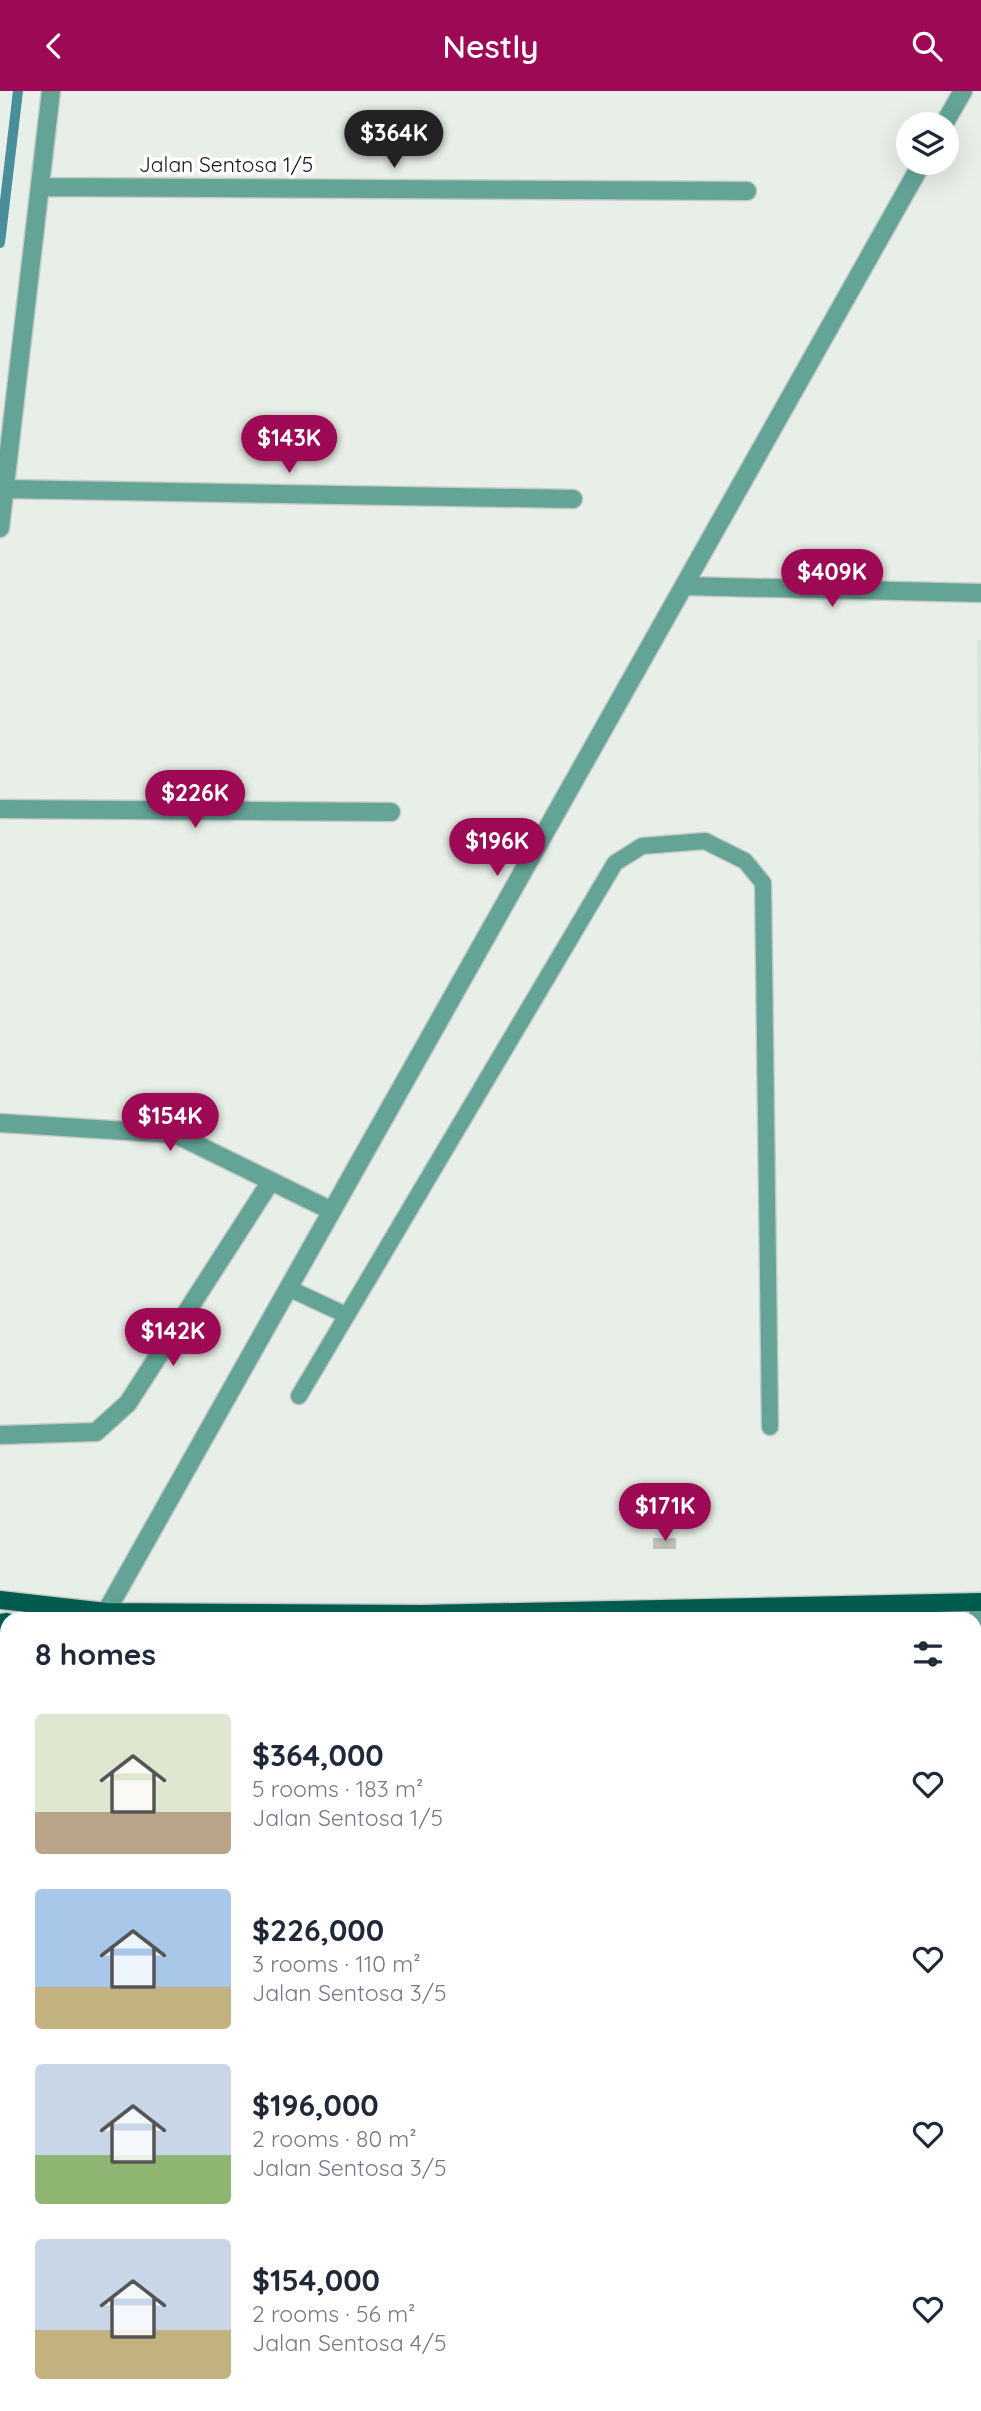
<!DOCTYPE html>
<meta charset="utf-8">
<style>
:root{--surface:#fff;--page:#f2f2f3;--text:#1f2937;--muted:#747a83;--accent:#9d0955}
body{margin:0;font-family:Quicksand,sans-serif;background:var(--page);color:var(--text);height:100vh;display:flex;flex-direction:column;font-size:26px;white-space:nowrap}
*{box-sizing:border-box;margin:0}
p{font-size:23px;color:var(--muted)}
.icon{flex:none;width:38px;height:38px;fill:none;stroke:currentColor;stroke-width:2;stroke-linecap:round;stroke-linejoin:round}
.map{position:relative;flex:1;overflow:hidden}
.side{position:absolute;left:0px;top:1521px;width:982px;height:800px;display:flex;flex-direction:column;background:var(--surface);border-radius:21px 21px 0 0;box-shadow:0 7px 28px #0002}
.side>*{flex:none}
.fabs{position:absolute;left:896px;top:21px;display:grid;gap:14px}
.fabs a{display:grid;place-items:center;width:63px;height:63px;border-radius:50%;background:var(--surface);box-shadow:0 7px 28px #0002;font-size:35px}
.price{position:absolute;translate:-50% -60px;padding:0 16px;border-radius:24px;background:var(--accent);color:#fff;font-size:23px;line-height:46px;filter:drop-shadow(0 2px 4px #0008)}
.price::after{content:'';position:absolute;left:50%;top:42px;width:21px;height:16px;margin-left:-10px;background:inherit;clip-path:polygon(0 0,100% 0,50% 100%)}
.price.current{background:#222;color:#fff}
ul{padding:0;list-style:none}
li{display:flex;align-items:center;gap:21px;height:175px;padding:0 35px}
li span{display:grid;place-items:center;flex:none;width:196px;height:140px;border-radius:7px;color:#555}
li>.icon{margin-inline-start:auto}
span .icon{width:84px;height:84px;fill:#fffc;stroke-width:1}
li b{font-size:30px}
h2{display:flex;justify-content:space-between;align-items:center;height:84px;padding:0 35px;font-size:30px}
header{display:flex;justify-content:space-between;align-items:center;height:91px;padding:0 35px;background:var(--accent);color:#fff;font-size:32px;font-weight:600}
.map>svg:first-child{display:block}
.built{fill:#d7e4d9}
.lines{fill:none;stroke-linecap:round;stroke-linejoin:round}
.stream{stroke:#498e98;stroke-width:10}
.building{fill:#bfc1ba}
.lane-casing{stroke:#c6cbc6;stroke-width:19}
.street-casing{stroke:#c6cbc6;stroke-width:21}
.primary-casing{stroke:#c6cbc6;stroke-width:21}
.lane{stroke:#63a496;stroke-width:16}
.street{stroke:#63a496;stroke-width:18}
.primary{stroke:#005d50;stroke-width:18}
.labels{text-anchor:middle;stroke-width:7;stroke-linejoin:round;paint-order:stroke}
.street-label{font-size:21px;fill:#141614;stroke:#fff}
</style>
<header><svg class="icon" aria-label="back" viewBox="0 0 24 24"><path d="M15 5l-7 7 7 7"/></svg>Nestly<svg class="icon" aria-label="search" viewBox="0 0 24 24"><circle cx="10" cy="10" r="6"/><path d="M15 15l6 6"/></svg></header>
<div class="map">
<svg width="981" height="2320" viewBox="0 0 981 2320">
<rect width="100%" height="100%" fill="#e8eee8"/>
<path class="built" d="M 977,549 L 981,549 L 981,1002 Z"/>
<g class="lines">
<path class="stream" d="M 0,152 L 18,0"/>
</g>
<path class="building" d="M 653,1447 L 676,1447 L 676,1458 L 653,1458 Z"/>
<g class="lines">
<g class="lane-casing">
<path id="lane" d="M 288,1197 L 346,1224
M 299,1305 L 615,772 L 642,755 L 705,750 L 745,770 L 763,792 L 770,1336"/>
</g>
<g class="street-casing">
<path id="street" d="M 944,33 L 963,0
M 41,96 L 747,100
M 4,398 L 573,408
M 0,437 L 51,0
M 684,495 L 981,502
M 0,718 L 391,721
M 0,1032 L 175,1043 L 332,1120
M 0,1344 L 96,1341 L 128,1312 L 271,1090
M 106,1521 L 922,72
M 975,1614 L 979,1511
M 0,1640 L 7,1640
M 975,1640 L 981,1640
M 0,1956 L 7,1956
M 975,1965 L 981,1965
M 975,2029 L 981,2029
M 73,2320 L 74,2314
M 655,2320 L 655,2314
M 972,2320 L 972,2314"/>
</g>
<g class="primary-casing">
<path id="primary" d="M 0,1509 L 106,1521 L 422,1523 L 981,1511
M 39,1528 L 71,1524
M 0,1532 L 7,1531"/>
</g>
<use href="#lane" class="lane"/>
<use href="#street" class="street"/>
<use href="#primary" class="primary"/>
</g>
<g class="labels">
<g class="street-label">
<text x="226" y="81">Jalan Sentosa 1/5</text>
</g>
</g>
</svg>
<div class="fabs">
<a><svg class="icon" aria-label="layers" viewBox="0 0 24 24"><path d="M12 4l9 5-9 5-9-5zM3 14l9 5 9-5"/></svg></a>
</div>
<b class="price current" style="left:394px;top:79px">$364K</b>
<b class="price" style="left:289px;top:384px">$143K</b>
<b class="price" style="left:832px;top:518px">$409K</b>
<b class="price" style="left:195px;top:739px">$226K</b>
<b class="price" style="left:497px;top:787px">$196K</b>
<b class="price" style="left:170px;top:1062px">$154K</b>
<b class="price" style="left:173px;top:1277px">$142K</b>
<b class="price" style="left:665px;top:1452px">$171K</b>
<section class="side">
<h2>8 homes<svg class="icon" aria-label="filters" viewBox="0 0 24 24"><path d="M4 7h16M4 17h16"/><circle cx="9" cy="7" r="2"/><circle cx="15" cy="17" r="2"/></svg></h2>
<ul>
<li><span style="background:linear-gradient(#dfe7d0 70%,#b9a48a 0)"><svg class="icon" aria-label="home" viewBox="0 0 24 24"><path d="M3 11l9-7 9 7M6 9v11h12V9"/></svg></span><div><b>$364,000</b><p>5 rooms · 183 m²</p><p>Jalan Sentosa 1/5</p></div><svg class="icon" aria-label="heart" viewBox="0 0 24 24"><path d="M12 20l-8-8c-3-5 5-10 8-4 3-6 11-1 8 4z"/></svg></li>
<li><span style="background:linear-gradient(#a9c7e8 70%,#c2b280 0)"><svg class="icon" aria-label="home" viewBox="0 0 24 24"><path d="M3 11l9-7 9 7M6 9v11h12V9"/></svg></span><div><b>$226,000</b><p>3 rooms · 110 m²</p><p>Jalan Sentosa 3/5</p></div><svg class="icon" aria-label="heart" viewBox="0 0 24 24"><path d="M12 20l-8-8c-3-5 5-10 8-4 3-6 11-1 8 4z"/></svg></li>
<li><span style="background:linear-gradient(#c9d6e8 65%,#8fb573 0)"><svg class="icon" aria-label="home" viewBox="0 0 24 24"><path d="M3 11l9-7 9 7M6 9v11h12V9"/></svg></span><div><b>$196,000</b><p>2 rooms · 80 m²</p><p>Jalan Sentosa 3/5</p></div><svg class="icon" aria-label="heart" viewBox="0 0 24 24"><path d="M12 20l-8-8c-3-5 5-10 8-4 3-6 11-1 8 4z"/></svg></li>
<li><span style="background:linear-gradient(#c9d6e8 65%,#c2b280 0)"><svg class="icon" aria-label="home" viewBox="0 0 24 24"><path d="M3 11l9-7 9 7M6 9v11h12V9"/></svg></span><div><b>$154,000</b><p>2 rooms · 56 m²</p><p>Jalan Sentosa 4/5</p></div><svg class="icon" aria-label="heart" viewBox="0 0 24 24"><path d="M12 20l-8-8c-3-5 5-10 8-4 3-6 11-1 8 4z"/></svg></li>
</ul>
</section>
</div>
